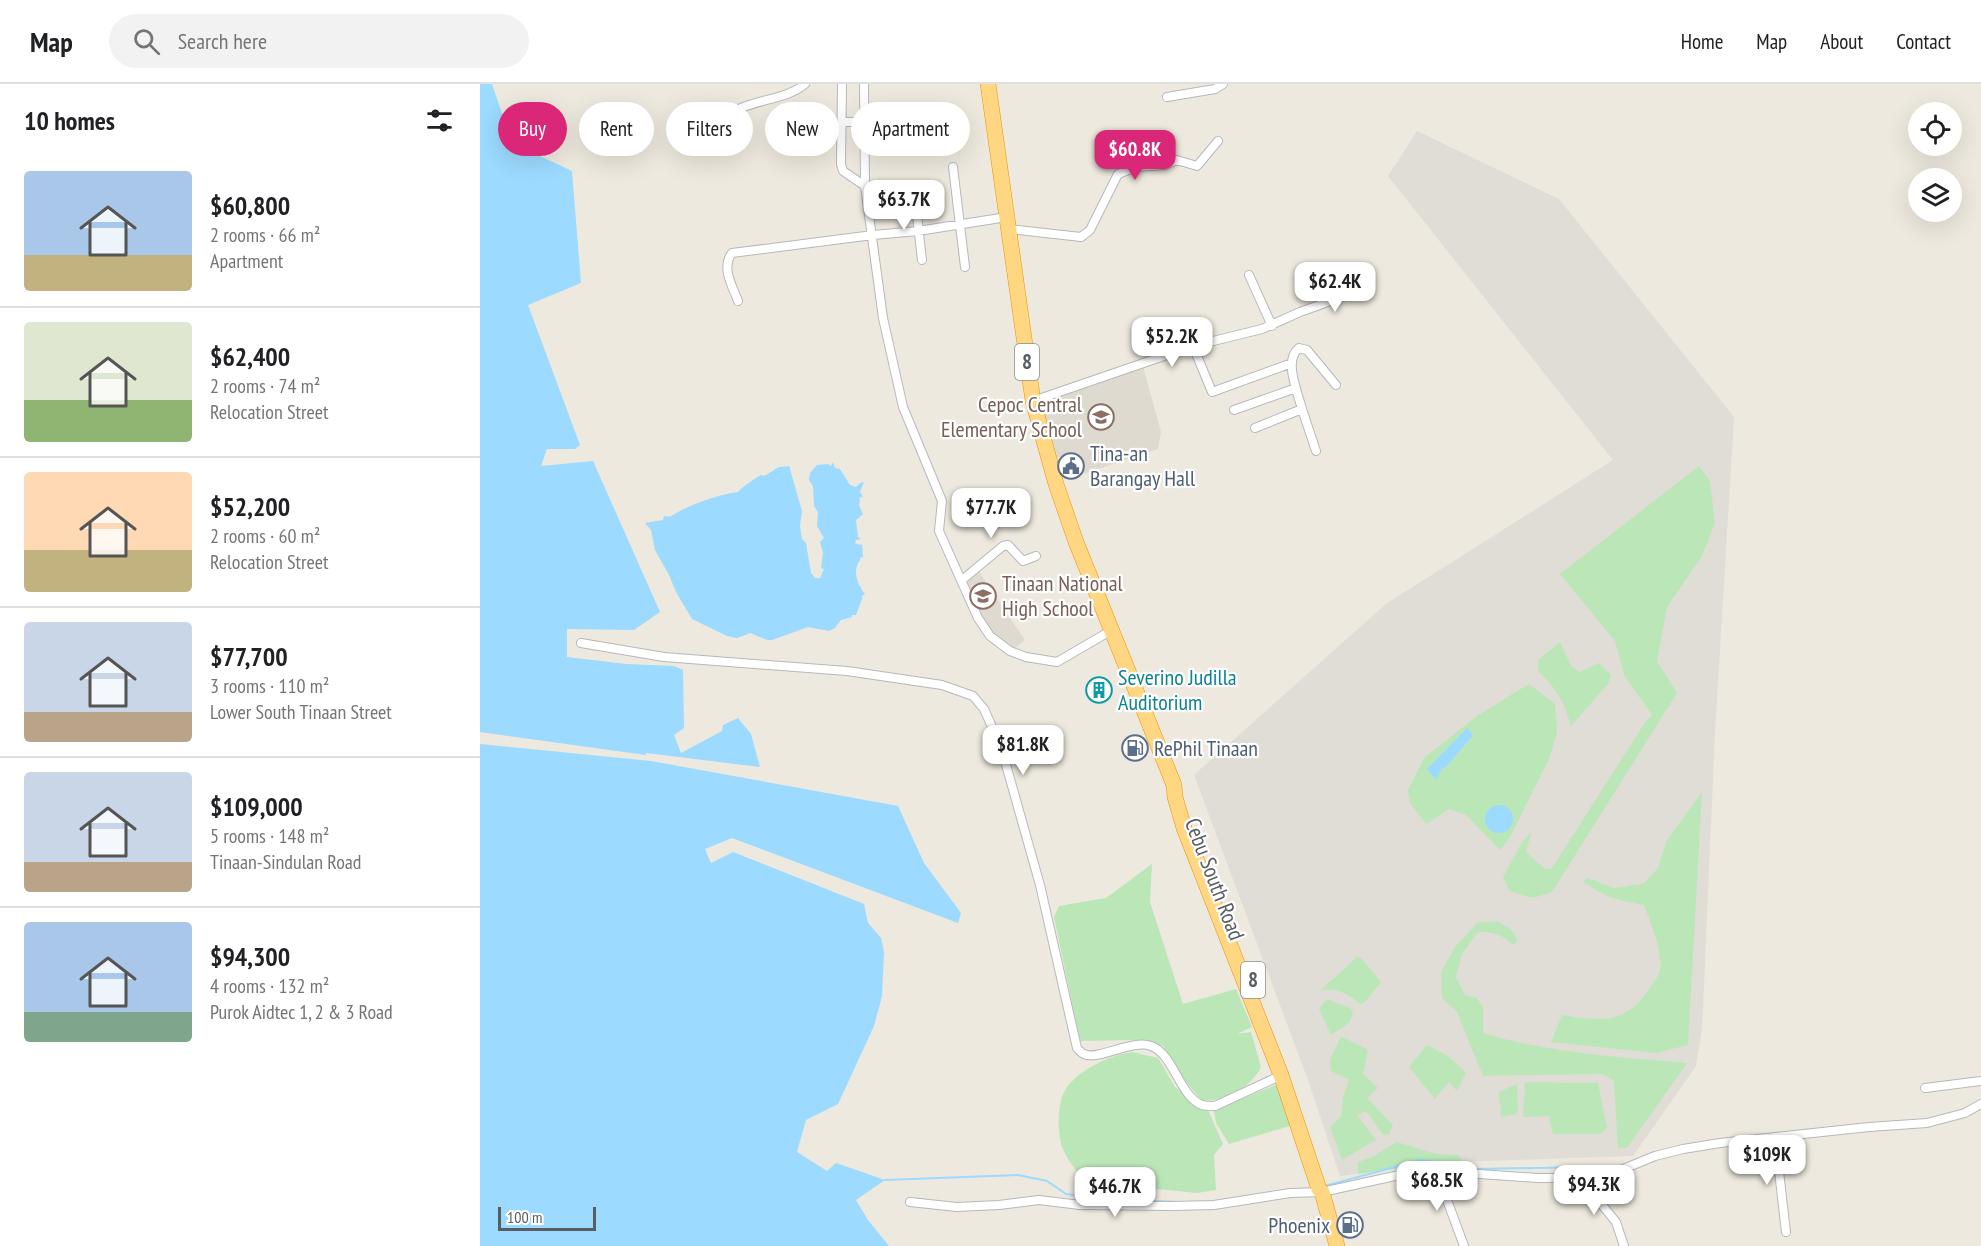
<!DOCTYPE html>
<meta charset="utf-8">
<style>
:root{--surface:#fff;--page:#f2f2f2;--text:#202124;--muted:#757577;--line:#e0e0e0;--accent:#db2777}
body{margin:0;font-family:"PT Sans Narrow",sans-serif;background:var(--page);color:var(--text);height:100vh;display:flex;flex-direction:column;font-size:22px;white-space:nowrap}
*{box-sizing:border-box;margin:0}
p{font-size:20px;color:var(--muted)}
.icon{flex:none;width:33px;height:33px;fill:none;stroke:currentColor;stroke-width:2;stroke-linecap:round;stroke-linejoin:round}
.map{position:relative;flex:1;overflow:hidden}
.sheet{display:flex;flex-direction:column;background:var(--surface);width:480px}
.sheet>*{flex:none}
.hud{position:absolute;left:18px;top:18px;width:570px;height:54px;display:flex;gap:12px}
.buttons{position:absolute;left:1428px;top:18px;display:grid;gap:12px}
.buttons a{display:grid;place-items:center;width:54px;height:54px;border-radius:50%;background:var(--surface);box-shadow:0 6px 24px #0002;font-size:30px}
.scale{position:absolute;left:18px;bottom:15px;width:98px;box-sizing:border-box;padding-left:6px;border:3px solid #585d61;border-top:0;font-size:16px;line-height:21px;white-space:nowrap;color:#585d61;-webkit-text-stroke:4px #fff;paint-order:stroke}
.price{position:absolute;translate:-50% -51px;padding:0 14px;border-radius:12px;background:#fff;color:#222;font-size:20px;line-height:39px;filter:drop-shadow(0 2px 3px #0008)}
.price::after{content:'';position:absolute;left:50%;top:36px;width:18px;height:14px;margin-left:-9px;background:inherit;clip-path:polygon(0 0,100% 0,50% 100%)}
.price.selected{background:var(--accent);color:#fff}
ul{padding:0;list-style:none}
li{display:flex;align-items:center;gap:18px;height:150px;padding:0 24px}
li+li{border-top:2px solid var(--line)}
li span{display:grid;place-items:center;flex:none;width:168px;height:120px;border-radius:6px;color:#555}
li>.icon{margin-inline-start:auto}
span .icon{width:72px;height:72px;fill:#fffc;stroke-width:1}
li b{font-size:26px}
h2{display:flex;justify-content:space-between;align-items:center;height:72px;padding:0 24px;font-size:26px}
.chip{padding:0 21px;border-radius:27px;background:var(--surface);box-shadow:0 6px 24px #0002;font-size:21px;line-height:54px}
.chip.selected{background:var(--accent);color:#fff}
header{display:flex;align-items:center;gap:36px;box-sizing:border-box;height:84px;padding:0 30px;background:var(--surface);border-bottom:2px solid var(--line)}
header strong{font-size:28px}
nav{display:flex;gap:33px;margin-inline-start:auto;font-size:21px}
.search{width:420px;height:54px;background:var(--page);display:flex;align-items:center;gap:15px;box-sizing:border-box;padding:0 21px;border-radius:33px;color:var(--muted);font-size:22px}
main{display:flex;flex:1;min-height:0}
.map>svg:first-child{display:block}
.industrial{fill:#e0dcd6}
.education{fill:#dfdacf}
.green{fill:#bbe7b8}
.water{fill:#9cdaff}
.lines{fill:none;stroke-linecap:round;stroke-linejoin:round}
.stream{stroke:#9cdaff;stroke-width:2}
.street-casing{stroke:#b5b8bd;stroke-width:10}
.highway-casing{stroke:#eb9200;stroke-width:16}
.street{stroke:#fff;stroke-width:8}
.highway{stroke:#ffd783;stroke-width:15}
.labels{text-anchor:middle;stroke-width:4.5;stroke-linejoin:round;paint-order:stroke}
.shield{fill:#fff;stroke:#8a8e90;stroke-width:1.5}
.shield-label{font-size:21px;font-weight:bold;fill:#585d61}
.education-label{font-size:22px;fill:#785e54;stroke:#fff;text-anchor:end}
.service-label{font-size:22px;fill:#4e5e75;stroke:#fff;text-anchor:start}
.culture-label{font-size:22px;fill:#0d838f;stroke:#fff;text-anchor:start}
.street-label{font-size:22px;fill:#585d61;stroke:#fff}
</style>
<header>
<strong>Map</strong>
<div class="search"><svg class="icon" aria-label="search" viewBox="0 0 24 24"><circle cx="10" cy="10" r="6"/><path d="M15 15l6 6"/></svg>Search here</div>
<nav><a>Home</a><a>Map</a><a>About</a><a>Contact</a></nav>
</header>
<main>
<section class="sheet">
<h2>10 homes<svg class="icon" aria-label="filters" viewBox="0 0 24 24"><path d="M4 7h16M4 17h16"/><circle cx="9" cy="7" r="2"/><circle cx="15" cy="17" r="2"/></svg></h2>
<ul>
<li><span style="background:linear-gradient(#a9c7e8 70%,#c2b280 0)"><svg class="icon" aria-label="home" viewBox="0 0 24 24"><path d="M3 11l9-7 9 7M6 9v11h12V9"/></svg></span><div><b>$60,800</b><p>2 rooms · 66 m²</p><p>Apartment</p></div></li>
<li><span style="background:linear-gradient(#dfe7d0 65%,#8fb573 0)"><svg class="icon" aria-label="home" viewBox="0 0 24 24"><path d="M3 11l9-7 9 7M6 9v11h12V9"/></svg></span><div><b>$62,400</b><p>2 rooms · 74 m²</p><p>Relocation Street</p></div></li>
<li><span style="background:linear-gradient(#ffd9b3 65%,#c2b280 0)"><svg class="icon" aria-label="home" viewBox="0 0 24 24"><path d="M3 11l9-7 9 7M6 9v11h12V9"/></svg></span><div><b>$52,200</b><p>2 rooms · 60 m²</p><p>Relocation Street</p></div></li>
<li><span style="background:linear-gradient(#c9d6e8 75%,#b9a48a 0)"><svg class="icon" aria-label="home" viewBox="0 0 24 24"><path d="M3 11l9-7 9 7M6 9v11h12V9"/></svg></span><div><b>$77,700</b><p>3 rooms · 110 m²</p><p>Lower South Tinaan Street</p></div></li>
<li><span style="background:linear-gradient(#c9d6e8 75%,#b9a48a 0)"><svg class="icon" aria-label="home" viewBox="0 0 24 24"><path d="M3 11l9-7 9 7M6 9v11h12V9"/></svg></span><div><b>$109,000</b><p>5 rooms · 148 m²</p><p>Tinaan-Sindulan Road</p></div></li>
<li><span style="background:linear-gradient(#a9c7e8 75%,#7fa58c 0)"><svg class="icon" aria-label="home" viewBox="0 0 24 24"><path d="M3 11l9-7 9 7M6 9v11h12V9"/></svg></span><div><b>$94,300</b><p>4 rooms · 132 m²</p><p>Purok Aidtec 1, 2 &amp; 3 Road</p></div></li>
</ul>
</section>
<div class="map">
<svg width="1501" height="1162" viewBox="0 0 1501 1162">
<rect width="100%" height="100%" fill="#ede9de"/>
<path class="industrial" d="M 937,47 L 1079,115 L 1254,333 L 1235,648 L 1222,945 L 1216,982 L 1153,1072 L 973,1078 L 860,1092 L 828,996 L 714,691 L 906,520 L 1133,376 L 908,92 Z"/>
<path class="education" d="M 663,282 L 681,348 L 678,365 L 600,391 L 592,368 L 577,374 L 561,318 Z
M 497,485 L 545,556 L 535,564 L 522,560 L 504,540 L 484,496 Z"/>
<path class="green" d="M 1219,382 L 1230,397 L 1235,439 L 1222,472 L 1187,523 L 1177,577 L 1197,609 L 1072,808 L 1053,814 L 1029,807 L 1023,793 L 1042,758 L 1051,748 L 1046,768 L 1065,785 L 1072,784 L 1166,637 L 1172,631 L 1144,591 L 1135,557 L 1080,490 Z
M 1080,558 L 1091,582 L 1100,588 L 1119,579 L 1131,591 L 1128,600 L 1091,642 C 1084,617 1077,605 1058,587 L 1058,576 Z
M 1049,600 L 1075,620 L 1077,648 L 1069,675 L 1029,755 L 1020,766 L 986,731 L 969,725 L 946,740 L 930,719 L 928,706 L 944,674 L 997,632 Z
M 1222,708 L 1208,961 L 1176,969 L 1071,958 L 1082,931 C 1120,937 1146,941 1169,905 C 1172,900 1177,894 1179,889 C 1185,872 1170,837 1164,821 C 1135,815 1127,815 1103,797 L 1108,794 L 1133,804 L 1163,800 L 1178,784 L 1187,756 Z
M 672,780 L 670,818 L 703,920 L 756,905 L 772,943 L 757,950 L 771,948 L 781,983 C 770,1005 745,1017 722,1017 L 702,993 L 683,962 L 656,956 L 600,957 L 574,833 L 579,822 L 626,814 Z
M 1017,837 C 1027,843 1036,846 1037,858 L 1033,861 C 1022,850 1013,848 998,848 L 982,870 L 976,893 L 985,911 L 997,914 L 1003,923 L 1003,949 C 1068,969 1139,973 1207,979 L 1147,1064 L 1138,1064 L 1134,997 L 1122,990 L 1003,992 L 977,928 L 962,914 L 961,888 L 975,863 L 997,839 Z
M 877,873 L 881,874 L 901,898 L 885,918 L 880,920 C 868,910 856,903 840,907 Z
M 847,915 L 870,924 L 873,929 L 870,938 L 851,951 L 839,925 Z
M 861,952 L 888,966 L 883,990 L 898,1004 L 887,1014 L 913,1041 L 909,1050 L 903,1051 L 886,1027 L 877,1031 L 896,1056 L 862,1076 L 850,1043 L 861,1032 L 863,1013 L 869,996 L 851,987 L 850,976 Z
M 947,961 L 968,972 L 986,989 L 977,1007 L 969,998 L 955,1015 L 929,983 Z
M 652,968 L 678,974 L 695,1003 L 728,1026 L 743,1060 L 734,1071 L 736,1106 L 717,1109 L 605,1098 C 597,1087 587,1076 582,1063 C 577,1047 577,1016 587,1003 C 601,985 630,971 652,968 Z
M 1045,998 L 1118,999 L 1127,1044 L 1120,1050 L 1073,1050 L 1069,1032 L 1043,1033 Z
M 798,1000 L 813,1041 L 749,1060 L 736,1039 L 734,1026 Z
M 1037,1000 L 1038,1027 L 1036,1030 L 1021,1033 L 1019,1008 Z
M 917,1058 L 956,1070 L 979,1071 L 987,1086 L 953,1080 L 878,1090 L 878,1078 L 892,1073 Z"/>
<path class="water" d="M 0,0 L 12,0 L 32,59 L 92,87 L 101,199 L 48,221 L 100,361 L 95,365 L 67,365 L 61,382 L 113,377 L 180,528 L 154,546 L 87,545 L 87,573 L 146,580 L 194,582 L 203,586 L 204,644 L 194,651 L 201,669 L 242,647 L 243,641 L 258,634 L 271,650 L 280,683 L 166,669 L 166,671 L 0,648 Z
M 353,378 L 355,384 L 360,385 L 370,401 L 376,403 L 380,399 L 384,398 L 380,408 L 383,413 L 378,414 L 380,415 L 379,421 L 383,430 L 376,436 L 378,453 L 381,455 L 376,456 L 375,459 L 380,461 L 382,460 L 383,473 L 380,474 L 380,476 C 372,486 377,500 385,510 L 382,512 L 382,515 L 376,531 L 372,531 L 372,533 L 361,536 L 355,544 L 349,547 L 328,543 L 292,556 L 287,556 L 270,549 L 257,554 L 247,552 L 212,535 L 196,508 L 189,491 L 175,466 L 171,446 L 165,439 L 183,436 L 184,432 L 190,433 C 209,420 238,411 258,408 C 262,403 274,395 281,391 L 284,392 L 299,383 L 309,382 L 322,427 L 320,442 L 322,455 L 326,459 L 331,489 L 335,494 L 340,494 L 344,485 L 341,484 L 343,469 L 340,458 L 344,454 L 337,442 L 338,428 L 334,422 L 333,402 L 329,396 L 330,389 L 337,381 L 348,380 L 351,382 Z
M 987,644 L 993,651 L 967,682 L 962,685 L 956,696 L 947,685 Z
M 0,660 L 171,677 L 418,722 L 444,779 L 481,829 L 478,839 L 252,754 L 225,765 L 231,779 L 253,768 L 384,820 L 388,839 L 401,854 L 404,868 L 402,912 L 394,942 L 358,1020 L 326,1036 L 317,1068 L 347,1087 L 356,1079 L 405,1096 L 376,1116 L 388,1136 L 409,1162 L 0,1162 Z
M1005 735a14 14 0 1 1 28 0a14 14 0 1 1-28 0Z"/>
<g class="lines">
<path class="stream" d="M 405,1096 L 538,1091 L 567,1097 L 586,1110 L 632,1115 L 697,1118
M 845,1102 L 940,1076 L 996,1085 L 1108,1083"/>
<g class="street-casing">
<path id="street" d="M 362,0 L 361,80 L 363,87 L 385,102
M 384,0 L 385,102 L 403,234 L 423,323 L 462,417 L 459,447 L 498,534 L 510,552 L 530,567 L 546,573 L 577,578 L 632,546
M 687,13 L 735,5 L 743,0
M 362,38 L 384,38
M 250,48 L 255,27 C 276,15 306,16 325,0
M 473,83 L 485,183
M 435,114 L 442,176
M 529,145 L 601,153 L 610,146 L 638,90 L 656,83 L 685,81 L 697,76 L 717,82 L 738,57
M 769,191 L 792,242
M 258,217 C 252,201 241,184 252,169 L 393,151 L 438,147 L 527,133
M 713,262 L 732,308 L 812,279
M 553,317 L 713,262 L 782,245 L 820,228 L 881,206
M 822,325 C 818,309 803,276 819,264 L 827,266 L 856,301
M 754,326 L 816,304
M 775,344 L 822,325 L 836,367
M 482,496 L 523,462 L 528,461 L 543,477 L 556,472
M 101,559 L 184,573 L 367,587 L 462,601 L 493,612 L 504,625 L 521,663 L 560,801 L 597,964 C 599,966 601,969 604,970 C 617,977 652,955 671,962 C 694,970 699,1012 722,1021 C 726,1022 731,1022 735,1022 L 804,990
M 1445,1004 L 1501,997
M 1295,1053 L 1306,1148
M 956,1086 L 984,1162
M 1100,1094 L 1136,1138 L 1144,1162
M 430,1118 L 477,1123 L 519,1121 L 559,1116 L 600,1121 L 692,1122 L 734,1121 L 810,1109 L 842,1108 L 942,1086 L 1057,1094 L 1100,1094 L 1136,1088 L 1175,1072 L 1203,1065 L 1240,1059 L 1389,1043 L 1447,1039 L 1485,1029 L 1501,1020"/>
</g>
<g class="highway-casing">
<path id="highway" d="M 508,0 L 553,317 L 576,400 L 596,458 L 694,701 L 695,713 L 704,744 L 801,991 L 839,1105 L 842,1108 L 857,1162"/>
</g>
<use href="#street" class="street"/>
<use href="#highway" class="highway"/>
</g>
<defs>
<g id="school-ring" transform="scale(1.35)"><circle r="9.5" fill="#fff" stroke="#8d6e63" stroke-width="1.5"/><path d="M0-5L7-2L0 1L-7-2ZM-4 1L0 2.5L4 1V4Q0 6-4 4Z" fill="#8d6e63"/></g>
<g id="civic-ring" transform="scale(1.35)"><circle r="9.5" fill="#fff" stroke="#5c6f8a" stroke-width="1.5"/><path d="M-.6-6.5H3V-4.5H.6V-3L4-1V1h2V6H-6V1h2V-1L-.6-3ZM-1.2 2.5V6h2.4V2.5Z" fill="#5c6f8a"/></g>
<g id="building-ring" transform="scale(1.35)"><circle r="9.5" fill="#fff" stroke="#0f9aa8" stroke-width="1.5"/><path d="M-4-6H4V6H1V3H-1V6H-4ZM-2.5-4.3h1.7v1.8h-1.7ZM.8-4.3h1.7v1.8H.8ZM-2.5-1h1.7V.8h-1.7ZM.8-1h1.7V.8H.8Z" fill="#0f9aa8"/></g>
<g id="fuel-ring" transform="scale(1.35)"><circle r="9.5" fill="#fff" stroke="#5c6f8a" stroke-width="1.5"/><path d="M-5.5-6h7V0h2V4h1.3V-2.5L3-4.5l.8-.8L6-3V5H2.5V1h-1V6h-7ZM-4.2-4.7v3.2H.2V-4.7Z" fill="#5c6f8a"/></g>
</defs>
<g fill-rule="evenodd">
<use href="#school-ring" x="621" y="333"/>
<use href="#civic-ring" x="591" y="382"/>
<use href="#school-ring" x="503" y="512"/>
<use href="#building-ring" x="619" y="606"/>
<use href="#fuel-ring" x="655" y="664"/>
<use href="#fuel-ring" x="870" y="1141"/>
</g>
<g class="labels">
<g class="shield">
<rect x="535" y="260" width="24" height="36" rx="4.5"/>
<rect x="761" y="878" width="24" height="36" rx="4.5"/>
</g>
<g class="shield-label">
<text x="547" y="285">8</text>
<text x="773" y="903">8</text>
</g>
<g class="education-label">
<text x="602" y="328">Cepoc Central<tspan x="602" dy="25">Elementary School</tspan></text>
<text x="522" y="507" text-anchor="start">Tinaan National<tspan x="522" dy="25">High School</tspan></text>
</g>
<g class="service-label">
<text x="610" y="377">Tina-an<tspan x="610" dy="25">Barangay Hall</tspan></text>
<text x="674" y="672">RePhil Tinaan</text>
<text x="850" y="1149" text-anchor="end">Phoenix</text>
</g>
<g class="culture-label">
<text x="638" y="601">Severino Judilla<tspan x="638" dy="25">Auditorium</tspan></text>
</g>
<g class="street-label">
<text transform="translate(735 795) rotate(69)" y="8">Cebu South Road</text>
</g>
</g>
</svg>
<div class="buttons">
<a><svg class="icon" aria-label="locate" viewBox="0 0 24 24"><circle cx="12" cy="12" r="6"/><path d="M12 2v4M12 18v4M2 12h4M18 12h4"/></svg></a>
<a><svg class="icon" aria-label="layers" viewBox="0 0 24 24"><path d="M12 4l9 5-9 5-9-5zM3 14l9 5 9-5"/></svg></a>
</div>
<div class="scale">100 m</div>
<b class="price selected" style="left:655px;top:97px">$60.8K</b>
<b class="price" style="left:424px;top:147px">$63.7K</b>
<b class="price" style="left:855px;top:229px">$62.4K</b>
<b class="price" style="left:692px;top:284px">$52.2K</b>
<b class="price" style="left:511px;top:455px">$77.7K</b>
<b class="price" style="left:543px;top:692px">$81.8K</b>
<b class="price" style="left:1287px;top:1102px">$109K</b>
<b class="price" style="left:957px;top:1128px">$68.5K</b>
<b class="price" style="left:1114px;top:1132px">$94.3K</b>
<b class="price" style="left:635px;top:1134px">$46.7K</b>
<div class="hud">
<a class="chip selected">Buy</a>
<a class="chip">Rent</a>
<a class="chip">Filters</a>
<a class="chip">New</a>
<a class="chip">Apartment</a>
</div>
</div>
</main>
